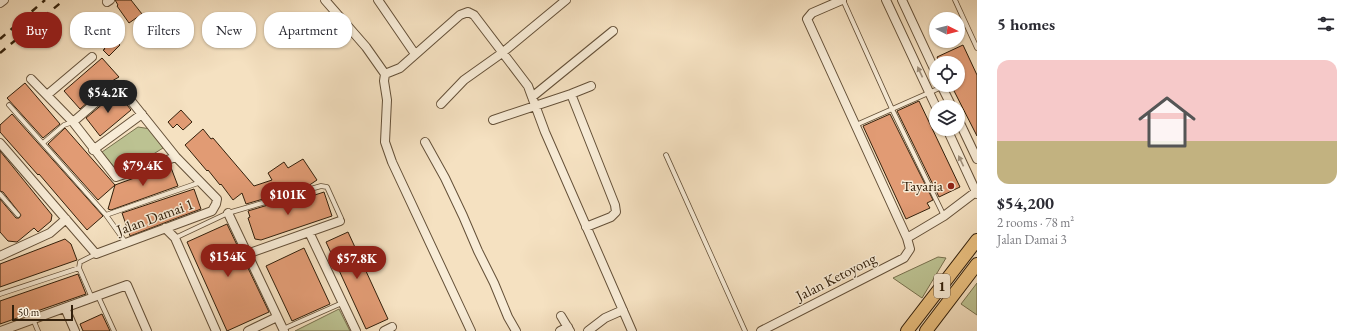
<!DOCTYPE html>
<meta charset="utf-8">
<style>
:root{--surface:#fff;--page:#f2f2f3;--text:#2b2b33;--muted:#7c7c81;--line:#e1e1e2;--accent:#8f2418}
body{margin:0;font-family:"EB Garamond",serif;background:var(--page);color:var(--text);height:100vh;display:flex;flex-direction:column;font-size:15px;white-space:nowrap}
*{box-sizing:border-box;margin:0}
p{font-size:13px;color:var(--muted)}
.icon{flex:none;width:22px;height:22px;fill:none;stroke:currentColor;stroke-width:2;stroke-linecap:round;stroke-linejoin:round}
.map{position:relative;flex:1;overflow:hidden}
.drawer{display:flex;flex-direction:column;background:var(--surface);width:380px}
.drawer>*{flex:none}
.banner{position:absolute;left:12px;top:12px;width:380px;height:36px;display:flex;gap:8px}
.needle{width:26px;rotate:96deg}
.fabs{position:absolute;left:929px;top:12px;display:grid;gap:8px}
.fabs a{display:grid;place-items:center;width:36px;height:36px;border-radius:50%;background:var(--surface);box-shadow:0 1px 3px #0004;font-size:20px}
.scale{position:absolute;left:12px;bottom:10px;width:61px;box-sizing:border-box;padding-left:4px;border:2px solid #33200b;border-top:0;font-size:11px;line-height:14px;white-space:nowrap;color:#33200b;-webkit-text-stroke:3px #f8ecd7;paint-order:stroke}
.price{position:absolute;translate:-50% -34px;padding:0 9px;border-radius:14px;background:var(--accent);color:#fff;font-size:13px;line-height:26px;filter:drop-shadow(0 1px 2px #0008)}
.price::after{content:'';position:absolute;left:50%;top:24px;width:12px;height:9px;margin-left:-6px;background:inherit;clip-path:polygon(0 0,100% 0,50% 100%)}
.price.active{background:#222;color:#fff}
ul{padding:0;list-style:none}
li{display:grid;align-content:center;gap:8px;height:212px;padding:0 20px}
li+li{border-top:1px solid var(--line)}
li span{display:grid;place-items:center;height:124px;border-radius:12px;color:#555}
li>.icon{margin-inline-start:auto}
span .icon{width:72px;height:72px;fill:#fffc;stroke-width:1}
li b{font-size:17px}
h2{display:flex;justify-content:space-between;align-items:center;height:48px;padding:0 20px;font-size:17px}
.pill{padding:0 14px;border-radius:16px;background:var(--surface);box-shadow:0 1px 3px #0004;font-size:14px;line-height:36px}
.pill.active{background:var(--accent);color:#fff}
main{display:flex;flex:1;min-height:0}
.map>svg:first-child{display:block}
.green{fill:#bcc292;stroke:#78714e}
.building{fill:#e19b74;stroke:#33200b}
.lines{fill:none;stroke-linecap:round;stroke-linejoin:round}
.service-casing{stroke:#645038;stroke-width:5.5}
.minor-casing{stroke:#645038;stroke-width:10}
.primary-casing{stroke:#33200b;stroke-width:14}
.service{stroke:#f8ecd7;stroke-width:4}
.minor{stroke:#f8ecd7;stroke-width:8}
.primary{stroke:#eac080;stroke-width:12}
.rail{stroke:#33200b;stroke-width:2.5;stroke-dasharray:7 7;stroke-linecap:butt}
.oneway{fill:#9f907b}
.poi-dot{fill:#8f2418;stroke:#f8ecd7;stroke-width:1.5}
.labels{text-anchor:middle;stroke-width:3;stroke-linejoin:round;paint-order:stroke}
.shield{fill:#f8ecd7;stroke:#6e5d48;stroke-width:1}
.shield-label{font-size:14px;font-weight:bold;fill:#33200b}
.poi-label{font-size:15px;fill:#33200b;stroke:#f8ecd7;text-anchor:end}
.street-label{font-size:15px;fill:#33200b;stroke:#f8ecd7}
</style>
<main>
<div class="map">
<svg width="977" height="331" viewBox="0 0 977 331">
<rect width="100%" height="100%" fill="#f5e1c1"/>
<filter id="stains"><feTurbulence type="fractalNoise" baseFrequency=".005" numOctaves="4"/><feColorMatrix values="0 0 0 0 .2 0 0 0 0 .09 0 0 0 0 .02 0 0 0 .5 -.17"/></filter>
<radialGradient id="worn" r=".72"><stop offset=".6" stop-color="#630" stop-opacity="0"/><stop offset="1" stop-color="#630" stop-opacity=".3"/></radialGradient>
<path class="green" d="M 138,127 L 151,129 L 163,148 L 128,170 L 114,167 L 102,152 Z
M 938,257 L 946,258 L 922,298 L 893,278 Z
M 977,283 L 977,315 L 961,304 Z
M 339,309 L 350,331 L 295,331 Z"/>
<path class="building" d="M 115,0 L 131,0 L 142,14 L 129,23 L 117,6 L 118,5 Z
M 108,32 L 120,45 L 109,56 L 103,50 L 105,49 L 95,38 L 100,33 L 102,36 Z
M 963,45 L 977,75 L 977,136 L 951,85 L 958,85 L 958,63 L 940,63 L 937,57 Z
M 102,58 L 119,77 L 112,81 L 80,109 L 64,91 Z
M 25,83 L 60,124 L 43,138 L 7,98 Z
M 117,92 L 131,110 L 100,136 L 86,118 Z
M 919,101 L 960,187 L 939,197 L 897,111 Z
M 181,110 L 192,122 L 183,130 L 177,124 L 173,128 L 168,122 Z
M 12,114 L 103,216 L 87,230 L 39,174 L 38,175 L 0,132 L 0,125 Z
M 890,114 L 933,200 L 927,203 L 930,208 L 906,219 L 863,126 Z
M 65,128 L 115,185 L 98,200 L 48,144 Z
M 203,129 L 211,139 L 213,138 L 254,186 L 272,180 L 268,173 L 284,162 L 288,168 L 303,159 L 317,180 L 308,186 L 246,204 L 242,193 L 233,200 L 221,184 L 220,185 L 208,170 L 207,171 L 185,145 Z
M 0,151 L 52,215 L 51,221 L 38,232 L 34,228 L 17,242 L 8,241 L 0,232 L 0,199 L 16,218 L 19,218 L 21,215 L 3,192 L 0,191 Z
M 170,165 L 178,186 L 111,210 L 108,209 L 115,185 Z
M 194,189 L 201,209 L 130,236 L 122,213 Z
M 324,192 L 332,216 L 261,240 L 255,239 L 248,218 L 250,217 L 248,211 L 288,199 L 277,206 L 278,207 Z
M 227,224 L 269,312 L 227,331 L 187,242 Z
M 348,232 L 388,319 L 366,329 L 326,242 Z
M 65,239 L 71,244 L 77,260 L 0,287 L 0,264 Z
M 304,248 L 330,304 L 292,321 L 266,266 Z
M 78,274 L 86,294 L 0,324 L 0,301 Z
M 102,314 L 110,331 L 83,331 L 80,324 Z"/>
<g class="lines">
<g class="service-casing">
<path id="service" d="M 843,0 L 892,109 L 944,216
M 955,0 L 977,48
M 9,105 L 106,215 L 126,243
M 856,125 L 942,87
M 43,143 L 64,125 L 73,122
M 666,155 L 745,331
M 0,194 L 18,215
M 106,215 L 201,182
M 175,238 L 228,213 L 321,186 L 327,187 L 341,218 L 340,221
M 0,294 L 79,268
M 98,296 L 114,331
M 92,298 L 79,268 L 80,262 L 96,254
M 33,319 L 38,331
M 283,329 L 342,303"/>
</g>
<g class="minor-casing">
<path id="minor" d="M 325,0 L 366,47 L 385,74 L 384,81 L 387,100 L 385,142 L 392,162 L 471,331
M 378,0 L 415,54
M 886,0 L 936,107
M 902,0 L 936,73
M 107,2 L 110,0
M 0,3 L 4,0
M 385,74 L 400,68 L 460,15 L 468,12 L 474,15 L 528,86 L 545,132 L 632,331
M 31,79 L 73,122 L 116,177 L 176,157
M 941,85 L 952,107
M 571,94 L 615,205 L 616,212 L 611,217 L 586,227
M 47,95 L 92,57
M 532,97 L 613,31
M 441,104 L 464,80 L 502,53 L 566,0
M 958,119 L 977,159
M 493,120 L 571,94 L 591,86
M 947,129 L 977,194
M 425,142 L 445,178 L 463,216 L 478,251 L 494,283 L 508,317 L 516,331
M 0,143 L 96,254 L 212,211 L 216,204 L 217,199 L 176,157 L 120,87 L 116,85 L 73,122
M 93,150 L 142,114
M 228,213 L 284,331
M 165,228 L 175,238 L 216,331
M 309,232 L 356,331
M 907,238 L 944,216 L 977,191
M 247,254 L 340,221
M 0,256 L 50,233 L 66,219
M 65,308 L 75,331
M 561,316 L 570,331
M 1,331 L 127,285 L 147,331
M 248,331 L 277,317
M 384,331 L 392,327
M 560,331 L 568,327
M 588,331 L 605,318 L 623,310
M 761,331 L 904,258 L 910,249 L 907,238 L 807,19 L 812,13 L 842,0"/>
</g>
<g class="primary-casing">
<path id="primary" d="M 907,331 L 977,240
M 926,331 L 977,264"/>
</g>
<use href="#service" class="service"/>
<use href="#minor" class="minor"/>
<use href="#primary" class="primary"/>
<path class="rail" d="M 0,39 L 45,0
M 0,53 L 64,0"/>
</g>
<defs><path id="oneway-solid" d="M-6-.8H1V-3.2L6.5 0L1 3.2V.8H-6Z"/></defs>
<g class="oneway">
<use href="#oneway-solid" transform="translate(920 72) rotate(-115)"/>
<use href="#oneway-solid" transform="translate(961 161) rotate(-115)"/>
</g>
<circle class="poi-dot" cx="951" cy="186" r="4"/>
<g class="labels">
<rect class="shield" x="934" y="274" width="16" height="24" rx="3"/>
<g class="shield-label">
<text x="942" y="291">1</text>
</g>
<g class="poi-label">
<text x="943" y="191">Tayaria</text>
</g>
<g class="street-label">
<text transform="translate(155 217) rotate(-20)" y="5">Jalan Damai 1</text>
<text transform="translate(836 277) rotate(-27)" y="5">Jalan Ketoyong</text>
</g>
</g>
<rect width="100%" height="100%" filter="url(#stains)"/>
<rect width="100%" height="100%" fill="url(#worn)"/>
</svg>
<div class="fabs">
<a><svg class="needle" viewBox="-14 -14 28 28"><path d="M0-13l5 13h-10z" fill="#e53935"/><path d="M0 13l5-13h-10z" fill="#7c7c81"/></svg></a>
<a><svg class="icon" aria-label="locate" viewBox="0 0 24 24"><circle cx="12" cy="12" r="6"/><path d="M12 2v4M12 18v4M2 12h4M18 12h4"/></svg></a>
<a><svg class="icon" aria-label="layers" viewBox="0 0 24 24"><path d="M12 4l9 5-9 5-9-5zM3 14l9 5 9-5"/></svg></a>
</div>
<div class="scale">50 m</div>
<b class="price active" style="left:108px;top:114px">$54.2K</b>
<b class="price" style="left:143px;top:187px">$79.4K</b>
<b class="price" style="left:288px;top:216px">$101K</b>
<b class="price" style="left:228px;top:278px">$154K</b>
<b class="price" style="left:357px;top:280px">$57.8K</b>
<div class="banner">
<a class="pill active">Buy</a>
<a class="pill">Rent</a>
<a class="pill">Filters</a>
<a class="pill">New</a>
<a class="pill">Apartment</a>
</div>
</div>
<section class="drawer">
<h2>5 homes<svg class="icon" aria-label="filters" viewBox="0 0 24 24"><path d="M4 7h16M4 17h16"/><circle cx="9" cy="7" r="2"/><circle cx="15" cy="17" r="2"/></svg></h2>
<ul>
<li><span style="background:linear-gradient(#f6c9c9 65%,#c2b280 0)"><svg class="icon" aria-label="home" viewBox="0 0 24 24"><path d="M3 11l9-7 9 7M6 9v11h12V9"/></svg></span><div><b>$54,200</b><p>2 rooms · 78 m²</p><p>Jalan Damai 3</p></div></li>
</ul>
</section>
</main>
